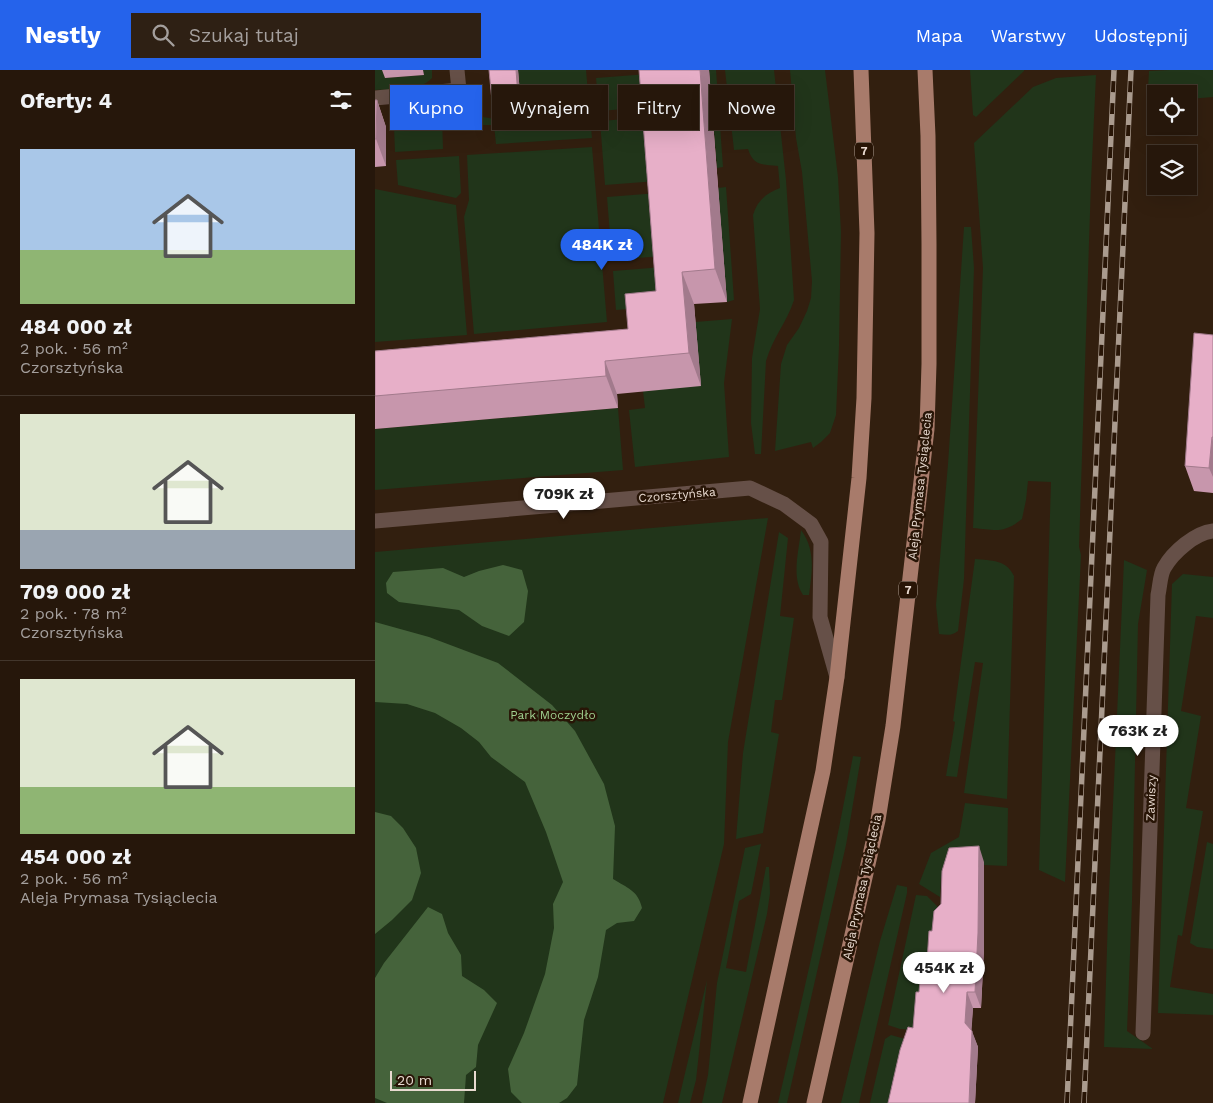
<!DOCTYPE html>
<html lang="pl">
<meta charset="utf-8">
<style>
:root{--surface:#26170b;--page:#2e2014;--text:#f1f3f6;--muted:#a49f9d;--line:#42362c;--accent:#2563eb}
body{margin:0;font-family:"Work Sans",sans-serif;background:var(--page);color:var(--text);height:100vh;display:flex;flex-direction:column;font-size:19px;white-space:nowrap}
*{box-sizing:border-box;margin:0}
p{font-size:16px;color:var(--muted)}
.icon{flex:none;width:28px;height:28px;fill:none;stroke:currentColor;stroke-width:2;stroke-linecap:round;stroke-linejoin:round}
.map{position:relative;flex:1;overflow:hidden}
.panel{display:flex;flex-direction:column;background:var(--surface);width:375px}
.panel>*{flex:none}
.guide{position:absolute;left:15px;top:15px;width:475px;height:45px;display:flex;gap:10px}
.buttons{position:absolute;left:772px;top:15px;display:grid;gap:10px}
.buttons a{display:grid;place-items:center;width:50px;height:50px;border-radius:0px;background:var(--surface);box-shadow:0 5px 20px #0002,0 0 0 1px var(--line);font-size:25px}
.scale{position:absolute;left:15px;bottom:12px;width:86px;box-sizing:border-box;padding-left:5px;border:2px solid #e8dad0;border-top:0;font-size:14px;line-height:18px;white-space:nowrap;color:#e8dad0;-webkit-text-stroke:4px #281506;paint-order:stroke}
.price{position:absolute;translate:-50% -42px;padding:0 11px;border-radius:18px;background:#fff;color:#222;font-size:16px;line-height:32px;filter:drop-shadow(0 1px 2px #0008)}
.price::after{content:'';position:absolute;left:50%;top:30px;width:15px;height:11px;margin-left:-8px;background:inherit;clip-path:polygon(0 0,100% 0,50% 100%)}
.price.selected{background:var(--accent);color:#fff}
ul{padding:0;list-style:none}
li{display:grid;align-content:center;gap:10px;height:265px;padding:0 20px}
li+li{border-top:1px solid var(--line)}
li span{display:grid;place-items:center;height:155px;border-radius:0px;color:#555}
li>.icon{margin-inline-start:auto}
span .icon{width:90px;height:90px;fill:#fffc;stroke-width:1}
li b{font-size:21px}
h2{display:flex;justify-content:space-between;align-items:center;height:60px;padding:0 20px;font-size:21px}
.tag{padding:0 18px;border-radius:0px;background:var(--surface);box-shadow:0 5px 20px #0002,0 0 0 1px var(--line);font-size:18px;line-height:45px}
.tag.selected{background:var(--accent);color:#fff}
header{display:flex;align-items:center;gap:30px;box-sizing:border-box;height:70px;padding:0 25px;background:var(--accent);color:#fff}
header strong{font-size:24px}
nav{display:flex;gap:28px;margin-inline-start:auto;font-size:18px}
.search{width:350px;height:45px;background:var(--page);display:flex;align-items:center;gap:12px;box-sizing:border-box;padding:0 18px;border-radius:0px;color:var(--muted);font-size:19px}
main{display:flex;flex:1;min-height:0}
.map>svg:first-child{display:block}
.green{fill:#21351a}
.forest{fill:#45633b}
.lines{fill:none;stroke-linecap:round;stroke-linejoin:round}
.minor{stroke:#665048;stroke-width:15}
.major{stroke:#a87b6b;stroke-width:15}
.rail-casing{stroke:#aa9b8e;stroke-width:5.5}
.rail{stroke:#281506;stroke-width:4;stroke-dasharray:11;stroke-linecap:butt}
.wall{fill:#c796ac}
.shaded-wall{fill:#a27a8c}
.building{fill:#e7afc8;stroke:#a27a8c}
.labels{text-anchor:middle;stroke-width:5;stroke-linejoin:round;paint-order:stroke}
.shield{fill:#281506;stroke:#ae9f93;stroke-width:1}
.shield-label{font-size:11px;font-weight:bold;fill:#e8dad0}
.street-label{font-size:12px;fill:#e8dad0;stroke:#281506}
.park-label{font-size:12px;fill:#9fd08f;stroke:#281506}
</style>
<header>
<strong>Nestly</strong>
<div class="search"><svg class="icon" aria-label="search" viewBox="0 0 24 24"><circle cx="10" cy="10" r="6"/><path d="M15 15l6 6"/></svg>Szukaj tutaj</div>
<nav><a>Mapa</a><a>Warstwy</a><a>Udostępnij</a></nav>
</header>
<main>
<section class="panel">
<h2>Oferty: 4<svg class="icon" aria-label="filters" viewBox="0 0 24 24"><path d="M4 7h16M4 17h16"/><circle cx="9" cy="7" r="2"/><circle cx="15" cy="17" r="2"/></svg></h2>
<ul>
<li><span style="background:linear-gradient(#a9c7e8 65%,#8fb573 0)"><svg class="icon" aria-label="home" viewBox="0 0 24 24"><path d="M3 11l9-7 9 7M6 9v11h12V9"/></svg></span><div><b>484 000 zł</b><p>2 pok. · 56 m²</p><p>Czorsztyńska</p></div></li>
<li><span style="background:linear-gradient(#dfe7d0 75%,#9aa5b1 0)"><svg class="icon" aria-label="home" viewBox="0 0 24 24"><path d="M3 11l9-7 9 7M6 9v11h12V9"/></svg></span><div><b>709 000 zł</b><p>2 pok. · 78 m²</p><p>Czorsztyńska</p></div></li>
<li><span style="background:linear-gradient(#dfe7d0 70%,#8fb573 0)"><svg class="icon" aria-label="home" viewBox="0 0 24 24"><path d="M3 11l9-7 9 7M6 9v11h12V9"/></svg></span><div><b>454 000 zł</b><p>2 pok. · 56 m²</p><p>Aleja Prymasa Tysiąclecia</p></div></li>
</ul>
</section>
<div class="map">
<svg width="838" height="1033" viewBox="0 0 838 1033">
<rect width="100%" height="100%" fill="#321f0f"/>
<path class="green" d="M 0,0 L 9,0 L 10,8 L 48,5 L 48,0 L 57,0 L 57,8 C 44,22 18,19 0,20 Z
M 143,0 L 211,0 L 217,68 L 121,74 L 119,55 L 97,55 L 96,45 L 120,49 L 147,46 Z
M 334,0 L 341,0 L 348,97 L 342,98 Z
M 350,0 L 399,0 L 411,110 L 419,230 C 412,252 398,267 391,291 L 386,384 L 380,384 L 376,353 L 377,288 L 385,239 L 378,145 C 382,131 391,123 405,118 L 403,96 C 388,94 379,97 373,79 L 359,80 Z
M 415,0 L 450,0 L 463,107 L 466,162 L 464,276 L 461,345 L 455,363 L 446,372 L 438,378 L 436,372 L 400,381 L 406,294 L 412,275 L 424,258 L 432,241 L 436,228 L 437,211 L 427,102 L 421,68 Z
M 595,0 L 649,0 L 649,1 L 601,47 L 598,45 Z
M 794,0 L 838,0 L 838,27 L 814,29 L 814,24 L 781,24 L 781,56 L 784,56 L 784,65 L 781,61 L 771,54 L 774,1 Z
M 273,4 L 276,37 L 224,41 L 221,8 Z
M 721,5 L 716,112 L 704,477 L 706,485 L 690,812 L 664,800 L 676,412 L 653,411 L 651,430 L 647,449 C 628,464 621,460 598,458 L 608,198 L 599,73 L 658,17 L 681,8 Z
M 79,27 L 80,46 L 67,46 L 68,79 L 20,82 L 18,31 Z
M 277,47 L 282,111 L 230,115 L 225,51 Z
M 217,77 L 232,252 L 99,264 L 89,147 L 94,130 L 92,85 Z
M 84,86 L 86,123 L 81,128 L 23,115 L 21,90 Z
M 351,117 L 359,230 L 352,232 L 343,118 Z
M 0,119 L 81,135 L 92,265 L 0,272 Z
M 283,123 L 288,186 L 237,190 L 232,127 Z
M 589,157 L 596,157 L 599,198 L 589,509 L 583,561 C 577,566 571,565 564,564 L 561,535 L 573,394 Z
M 288,197 L 291,236 L 241,240 L 238,201 Z
M 357,249 L 349,313 L 354,387 L 260,397 L 254,340 L 270,338 L 268,321 L 320,252 Z
M 243,338 L 248,400 L 0,420 L 0,359 Z
M 393,448 L 353,672 L 349,774 L 288,1033 L 0,1033 L 0,482 Z
M 426,460 C 441,480 437,502 434,525 L 428,525 C 416,507 424,481 426,460 Z
M 404,462 L 413,468 L 405,546 L 419,548 L 407,630 L 400,630 L 396,662 L 404,664 L 388,763 L 361,769 L 368,683 Z
M 600,489 C 617,491 631,489 639,506 L 632,729 L 589,723 L 608,593 L 600,592 L 582,707 L 571,706 L 580,652 L 578,651 Z
M 749,490 L 772,500 L 763,554 L 757,832 L 752,961 L 778,979 L 729,977 L 733,845 Z
M 808,504 L 838,507 L 838,548 L 821,546 L 806,641 L 826,646 L 811,738 L 828,741 L 807,866 L 803,865 L 795,917 L 838,924 L 838,945 L 783,943 L 797,514 Z
M 478,686 L 486,687 L 471,775 L 412,1033 L 403,1033 C 430,918 456,803 478,686 Z
M 590,733 L 633,738 L 632,796 L 609,795 L 609,793 L 566,808 L 565,827 L 544,814 L 556,783 L 584,767 Z
M 832,772 L 838,774 L 838,879 L 822,877 L 815,873 Z
M 386,774 L 376,824 L 364,831 L 351,898 L 371,902 L 391,797 L 394,797 L 395,823 L 392,844 L 347,1033 L 327,1033 L 333,1005 L 342,913 L 370,778 Z
M 522,815 L 532,817 L 532,823 L 484,1033 L 466,1033 L 505,871 Z
M 541,825 L 552,826 L 563,837 L 558,907 L 542,960 L 525,959 L 513,955 Z
M 332,910 L 321,1010 L 315,1033 L 303,1033 Z
M 516,965 L 530,969 L 515,1033 L 495,1033 L 510,969 Z"/>
<path class="forest" d="M 128,495 L 147,500 L 153,521 L 149,552 L 134,566 L 107,556 L 84,540 L 24,532 L 12,523 L 11,513 L 18,502 L 68,498 L 89,507 L 104,501 Z
M 0,552 L 54,567 L 123,593 L 177,635 L 200,661 L 229,714 L 240,756 L 238,809 C 252,818 263,820 267,838 L 259,851 L 242,853 L 231,860 L 223,907 L 209,950 L 202,1015 L 192,1028 L 184,1033 L 147,1033 L 136,1022 L 133,999 L 149,963 L 170,904 L 179,858 L 178,834 L 188,812 L 171,762 L 150,712 L 116,687 L 104,672 L 86,658 L 60,643 L 32,634 L 0,632 Z
M 0,742 L 16,746 L 28,758 L 41,778 L 46,803 L 37,830 L 17,850 L 0,864 Z
M 53,837 L 67,844 L 73,863 L 86,885 L 87,906 L 109,920 L 122,933 L 103,975 L 101,997 L 91,1005 L 89,1033 L 12,1033 L 0,1028 L 0,908 L 9,893 Z"/>
<g class="lines">
<path class="minor" d="M 0,28 L 84,20 L 82,0
M 0,451 L 375,418 L 409,434 L 436,454 L 446,472 L 445,547 L 462,607
M 768,963 L 783,525 C 785,516 785,505 789,498 C 798,482 820,463 838,461"/>
<path class="major" d="M 375,1033 L 448,701 L 462,607 L 484,408 L 489,328 L 492,163 L 486,0
M 439,1033 L 503,750 L 518,656 L 552,359 L 554,294 L 554,174 L 553,66 L 550,0"/>
<g class="rail-casing">
<path id="rail" d="M 692,1033 L 739,0
M 709,1033 L 756,0"/>
</g>
<use href="#rail" class="rail"/>
</g>
<path class="wall" d="M 7,0 L 48,0 L 49,5 L 10,8 Z
M 114,0 L 143,0 L 147,47 L 120,49 L 118,41 Z
M 264,0 L 334,0 L 352,232 L 319,234 L 326,316 L 242,324 L 243,338 L 0,359 L 0,281 L 253,259 L 281,221 Z
M 0,30 L 2,30 L 11,57 L 11,96 L 0,97 Z
M 838,265 L 838,423 L 819,421 L 810,396 Z
M 609,792 L 609,879 L 606,938 L 598,938 L 596,960 L 603,977 L 600,1033 L 513,1033 L 538,958 L 544,922 L 552,892 L 557,861 L 566,834 Z"/>
<path class="shaded-wall" d="M 141,0 L 143,0 L 147,47 L 144,39 Z
M 325,0 L 334,0 L 352,232 L 340,199 Z
M 2,30 L 11,57 L 11,96 L 1,69 Z
M 307,202 L 319,234 L 326,316 L 314,283 Z
M 230,291 L 242,324 L 243,338 L 231,306 Z
M 837,367 L 838,371 L 838,407 L 834,398 Z
M 604,776 L 609,792 L 609,879 L 606,938 L 600,922 Z
M 592,922 L 598,938 L 596,969 L 590,953 Z
M 597,961 L 603,977 L 600,1033 L 594,1033 Z"/>
<path class="building" d="M 114,0 L 141,0 L 144,39 L 118,41 Z
M 264,0 L 325,0 L 340,199 L 307,202 L 314,283 L 230,291 L 231,306 L 0,326 L 0,281 L 253,259 L 250,224 L 281,221 Z
M 0,30 L 2,30 L 1,69 L 0,69 Z
M 819,263 L 838,265 L 838,367 L 837,367 L 834,398 L 810,396 Z
M 604,776 L 603,863 L 600,922 L 592,922 L 590,953 L 597,961 L 594,1033 L 513,1033 L 525,980 L 533,957 L 538,958 L 541,922 L 544,922 L 546,898 L 552,892 L 554,861 L 557,861 L 559,841 L 566,834 L 567,801 L 574,778 Z"/>
<g class="labels">
<g class="shield">
<rect x="480" y="72.5" width="18" height="17" rx="4"/>
<rect x="524" y="511.5" width="18" height="17" rx="4"/>
</g>
<g class="shield-label">
<text x="489" y="85">7</text>
<text x="533" y="524">7</text>
</g>
<g class="street-label">
<text transform="translate(545 416) rotate(-84)" y="4">Aleja Prymasa Tysiąclecia</text>
<text transform="translate(302 425) rotate(-5)" y="4">Czorsztyńska</text>
<text transform="translate(776 728) rotate(-88)" y="4">Zawiszy</text>
<text transform="translate(487 817) rotate(-78)" y="4">Aleja Prymasa Tysiąclecia</text>
</g>
<g class="park-label">
<text x="178" y="649">Park Moczydło</text>
</g>
</g>
</svg>
<div class="buttons">
<a><svg class="icon" aria-label="locate" viewBox="0 0 24 24"><circle cx="12" cy="12" r="6"/><path d="M12 2v4M12 18v4M2 12h4M18 12h4"/></svg></a>
<a><svg class="icon" aria-label="layers" viewBox="0 0 24 24"><path d="M12 4l9 5-9 5-9-5zM3 14l9 5 9-5"/></svg></a>
</div>
<div class="scale">20 m</div>
<b class="price selected" style="left:227px;top:201px">484K zł</b>
<b class="price" style="left:189px;top:450px">709K zł</b>
<b class="price" style="left:763px;top:687px">763K zł</b>
<b class="price" style="left:569px;top:924px">454K zł</b>
<div class="guide">
<a class="tag selected">Kupno</a>
<a class="tag">Wynajem</a>
<a class="tag">Filtry</a>
<a class="tag">Nowe</a>
</div>
</div>
</main>
